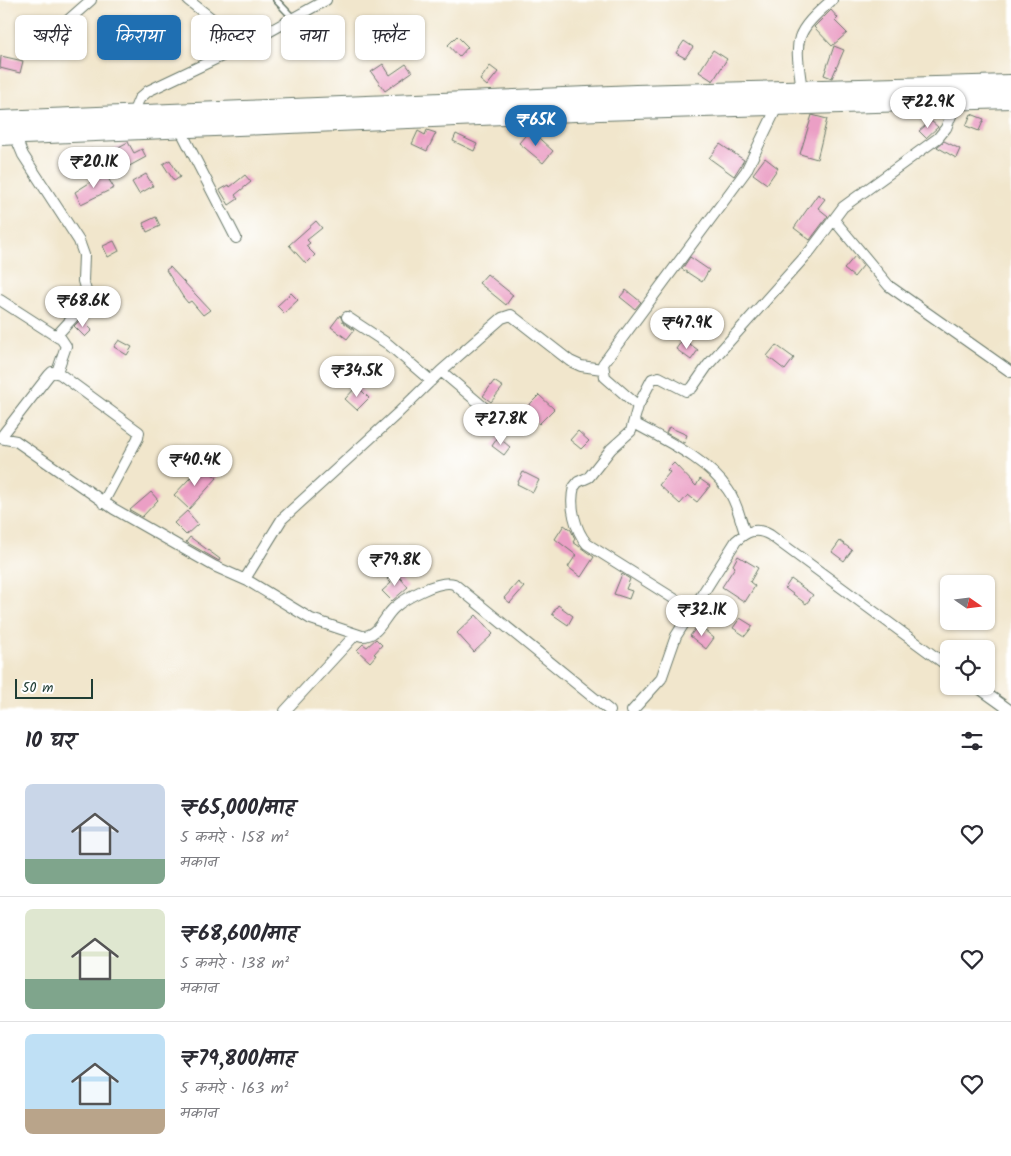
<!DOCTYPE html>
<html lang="hi">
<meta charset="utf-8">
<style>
:root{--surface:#fff;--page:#f2f2f3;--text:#2b2b33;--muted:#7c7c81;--line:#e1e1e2;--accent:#1f6fb2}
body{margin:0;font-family:Kalam,"Playpen Sans Deva",sans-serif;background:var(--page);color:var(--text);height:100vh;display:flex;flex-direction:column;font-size:19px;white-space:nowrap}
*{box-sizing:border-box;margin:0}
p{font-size:16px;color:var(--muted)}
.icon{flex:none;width:28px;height:28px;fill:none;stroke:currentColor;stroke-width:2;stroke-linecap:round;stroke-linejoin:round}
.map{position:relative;height:711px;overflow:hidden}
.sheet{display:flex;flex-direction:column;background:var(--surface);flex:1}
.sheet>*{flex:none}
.top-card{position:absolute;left:15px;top:15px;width:500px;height:45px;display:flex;gap:10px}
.needle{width:32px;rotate:104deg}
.buttons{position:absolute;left:940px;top:575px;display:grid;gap:10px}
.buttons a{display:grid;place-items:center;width:55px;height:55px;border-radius:8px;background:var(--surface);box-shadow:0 1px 4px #0004;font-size:25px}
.scale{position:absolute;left:15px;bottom:12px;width:78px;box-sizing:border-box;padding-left:5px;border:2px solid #1f3d34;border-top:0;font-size:14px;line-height:18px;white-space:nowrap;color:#1f3d34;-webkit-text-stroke:4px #fff;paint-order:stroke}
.price{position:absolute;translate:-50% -42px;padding:0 11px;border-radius:18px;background:#fff;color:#222;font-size:16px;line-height:32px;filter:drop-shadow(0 1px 2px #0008)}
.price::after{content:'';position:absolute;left:50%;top:30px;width:15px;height:11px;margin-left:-8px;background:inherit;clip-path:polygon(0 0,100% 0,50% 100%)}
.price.selected{background:var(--accent);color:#fff}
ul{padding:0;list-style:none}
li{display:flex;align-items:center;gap:15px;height:125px;padding:0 25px}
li+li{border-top:1px solid var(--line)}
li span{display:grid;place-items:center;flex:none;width:140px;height:100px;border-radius:8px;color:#555}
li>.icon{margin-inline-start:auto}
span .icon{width:60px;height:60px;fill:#fffc;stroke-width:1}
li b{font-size:21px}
h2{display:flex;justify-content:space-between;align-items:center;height:60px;padding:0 25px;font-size:21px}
.tag{padding:0 18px;border-radius:8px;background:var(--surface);box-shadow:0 1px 4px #0004;font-size:18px;line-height:45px}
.tag.selected{background:var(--accent);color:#fff}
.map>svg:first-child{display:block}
.building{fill:#eb9fc5}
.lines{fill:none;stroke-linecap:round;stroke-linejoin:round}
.lane-casing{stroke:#687869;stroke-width:8}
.street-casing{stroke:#687869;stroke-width:12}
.highway-casing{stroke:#687869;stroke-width:20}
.lane{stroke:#fff;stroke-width:5}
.street{stroke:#fff;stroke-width:10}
.highway{stroke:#fff;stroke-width:18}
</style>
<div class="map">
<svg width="1011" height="711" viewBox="0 0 1011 711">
<rect width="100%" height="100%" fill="#fff"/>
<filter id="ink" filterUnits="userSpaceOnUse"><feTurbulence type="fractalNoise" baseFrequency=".02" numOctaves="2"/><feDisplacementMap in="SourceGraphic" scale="10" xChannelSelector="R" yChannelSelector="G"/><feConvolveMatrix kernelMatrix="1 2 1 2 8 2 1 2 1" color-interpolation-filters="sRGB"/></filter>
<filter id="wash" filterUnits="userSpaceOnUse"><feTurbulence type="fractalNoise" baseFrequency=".0096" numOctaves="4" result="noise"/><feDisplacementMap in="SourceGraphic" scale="20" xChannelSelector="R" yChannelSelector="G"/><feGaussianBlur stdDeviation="1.12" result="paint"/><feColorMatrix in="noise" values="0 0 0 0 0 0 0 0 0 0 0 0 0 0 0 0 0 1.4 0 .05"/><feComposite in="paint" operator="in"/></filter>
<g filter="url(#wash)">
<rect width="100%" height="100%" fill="#f1e6cc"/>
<g id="blocks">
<path class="building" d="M 831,10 L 838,18 L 835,21 L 847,33 L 832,46 L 814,27 Z
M 457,36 L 468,47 L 459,57 L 448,45 Z
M 684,41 L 693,47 L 685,58 L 676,53 Z
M 834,46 L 844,50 L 832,78 L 824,75 Z
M 713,50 L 727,59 L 713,81 L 699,72 Z
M 1,56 L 23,61 L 20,73 L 0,68 Z
M 383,64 L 390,75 L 406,64 L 412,72 L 385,91 L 371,72 Z
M 490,66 L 498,72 L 487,86 L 480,80 Z
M 971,114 L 984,119 L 979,131 L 966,126 Z
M 812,115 L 827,119 L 817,159 L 800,154 Z
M 931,121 L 938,127 L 926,138 L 919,131 Z
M 427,130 L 436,133 L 427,151 L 412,144 L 418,131 L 425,135 Z
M 530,130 L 553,151 L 543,163 L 519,143 Z
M 456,134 L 477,144 L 474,151 L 453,141 Z
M 944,141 L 960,149 L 956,158 L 937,147 Z
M 128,142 L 134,153 L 142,149 L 146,157 L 122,170 L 111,151 Z
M 720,144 L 744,160 L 734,176 L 709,158 Z
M 92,149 L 96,157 L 78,166 L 73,158 Z
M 765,158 L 778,168 L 767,184 L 753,174 Z
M 170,160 L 180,177 L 174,181 L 163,164 Z
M 105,173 L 114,188 L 81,204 L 75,192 Z
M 146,174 L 153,186 L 139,194 L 132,182 Z
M 245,175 L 251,182 L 235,195 L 238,199 L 229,205 L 220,190 L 229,185 L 230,187 Z
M 818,194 L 825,199 L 818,208 L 828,216 L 810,240 L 794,228 Z
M 156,217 L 160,226 L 147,232 L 143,223 Z
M 316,221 L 322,228 L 307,240 L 310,243 L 306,246 L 315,255 L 306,264 L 289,245 Z
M 114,241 L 119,251 L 108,257 L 103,246 Z
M 855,256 L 863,266 L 854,277 L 844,269 Z
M 690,257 L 709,270 L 702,282 L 682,269 Z
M 170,267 L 210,310 L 203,315 L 191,301 L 188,303 L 183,297 L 166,270 Z
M 487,274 L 513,295 L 506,305 L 479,283 Z
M 626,290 L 641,302 L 635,309 L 620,297 Z
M 291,293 L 298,300 L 284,313 L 277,306 Z
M 340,315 L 343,322 L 354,330 L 347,339 L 331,327 Z
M 81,319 L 92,330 L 85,337 L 74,326 Z
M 683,339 L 698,350 L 691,360 L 676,349 Z
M 119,340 L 132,347 L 127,355 L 114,347 Z
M 776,345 L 794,358 L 785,370 L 767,356 Z
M 494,381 L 503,387 L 491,402 L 483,396 Z
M 357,386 L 369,398 L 357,410 L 345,399 Z
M 539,395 L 554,409 L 539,424 L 524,410 Z
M 669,427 L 687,435 L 684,443 L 666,433 Z
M 578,431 L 589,441 L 581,449 L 570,440 Z
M 498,437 L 510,447 L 504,455 L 492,446 Z
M 674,463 L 696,486 L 700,479 L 710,486 L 697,502 L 688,495 L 680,504 L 659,485 L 670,472 L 667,470 Z
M 202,465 L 217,478 L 189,509 L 174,495 Z
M 523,472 L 539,480 L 533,492 L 517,484 Z
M 151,492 L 158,500 L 142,517 L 130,510 Z
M 187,511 L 198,524 L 186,535 L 174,523 Z
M 564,525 L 571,530 L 575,539 L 573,542 L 594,557 L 581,577 L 568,567 L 576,555 L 555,539 Z
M 190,537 L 220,559 L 219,561 L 186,542 Z
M 840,541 L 852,550 L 844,561 L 832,552 Z
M 738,556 L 758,568 L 750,582 L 755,586 L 745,602 L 722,587 L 735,567 L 733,565 Z
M 395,572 L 408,587 L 392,601 L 382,591 L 391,583 L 387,579 Z
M 622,574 L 630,579 L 626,589 L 632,591 L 629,599 L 614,594 Z
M 791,579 L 813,595 L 806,604 L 785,588 Z
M 518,582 L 524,587 L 510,603 L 504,598 Z
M 558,605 L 573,616 L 568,625 L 552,614 Z
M 476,615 L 493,634 L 474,652 L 457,633 Z
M 740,618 L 753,626 L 745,636 L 733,628 Z
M 698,625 L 714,638 L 706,649 L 690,636 Z
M 376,639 L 382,645 L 374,654 L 376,655 L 370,662 L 357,650 L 363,644 L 367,647 Z"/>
</g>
</g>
<g filter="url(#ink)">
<use href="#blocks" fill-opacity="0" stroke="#687869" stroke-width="1"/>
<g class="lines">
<g class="lane-casing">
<path id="lane" d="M 276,0 L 294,19"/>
</g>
<g class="street-casing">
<path id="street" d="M 188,0 L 245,45
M 57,30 L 91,0
M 802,90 C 795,39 792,35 832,0
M 132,116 L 139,99 L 148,91 L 245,45 L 326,0
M 180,129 L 236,238
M 15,136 L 23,155 L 79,241 L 84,255 L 83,281 L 89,300 L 58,334 L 66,346 L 57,372
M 834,220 L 889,286 L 1011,372
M 0,300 L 59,338
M 347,317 L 388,344 L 431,381
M 441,371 L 502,318 L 511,315 L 570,361 L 581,366 L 602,369
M 638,406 L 605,377 L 603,364 L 746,171 L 777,107
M 634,423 C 666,441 707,459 728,490 C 737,502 740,519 745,533
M 1,437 L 49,375 L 52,372 L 60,374 L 139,432 L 138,438 L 103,503
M 0,438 L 16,441 L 114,509 L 214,566 L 250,582 L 311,619 L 362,636 C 379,636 383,618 394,608 C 405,598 440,579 454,584 L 610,711
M 245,579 L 282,519 L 398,413 L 441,371 L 499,420
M 692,610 L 587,544 C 575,530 569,505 574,487 L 578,482 L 589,477 L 611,449 L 631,431 L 638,406 L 652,379 L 659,377 L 686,391 L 692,388 L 708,365 L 810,251 L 843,207 L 938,138 L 946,128 L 957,101
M 976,686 L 1011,711
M 285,711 L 356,634
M 632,711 L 661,679 L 676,636 L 736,541 C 747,531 756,527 770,535 L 949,667"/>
</g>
<g class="highway-casing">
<path id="highway" d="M 0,120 L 636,94 L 1011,84
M 0,136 L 600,111 L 1011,99"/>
</g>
<use href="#lane" class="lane"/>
<use href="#street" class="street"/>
<use href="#highway" class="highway"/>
</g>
</g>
</svg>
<div class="buttons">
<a><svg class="needle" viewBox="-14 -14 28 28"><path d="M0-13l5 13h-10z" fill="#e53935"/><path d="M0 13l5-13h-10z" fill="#7c7c81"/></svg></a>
<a><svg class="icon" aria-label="locate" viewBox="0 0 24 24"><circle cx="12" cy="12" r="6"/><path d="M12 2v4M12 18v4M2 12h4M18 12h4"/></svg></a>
</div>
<div class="scale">50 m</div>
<b class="price" style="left:928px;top:129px">₹22.9K</b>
<b class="price selected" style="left:536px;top:147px">₹65K</b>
<b class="price" style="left:94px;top:189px">₹20.1K</b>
<b class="price" style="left:83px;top:328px">₹68.6K</b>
<b class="price" style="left:687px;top:350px">₹47.9K</b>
<b class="price" style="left:357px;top:398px">₹34.5K</b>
<b class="price" style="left:501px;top:446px">₹27.8K</b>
<b class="price" style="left:195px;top:487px">₹40.4K</b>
<b class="price" style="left:395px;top:587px">₹79.8K</b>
<b class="price" style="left:702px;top:637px">₹32.1K</b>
<div class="top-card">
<a class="tag">खरीदें</a>
<a class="tag selected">किराया</a>
<a class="tag">फ़िल्टर</a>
<a class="tag">नया</a>
<a class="tag">फ़्लैट</a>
</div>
</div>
<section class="sheet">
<h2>10 घर<svg class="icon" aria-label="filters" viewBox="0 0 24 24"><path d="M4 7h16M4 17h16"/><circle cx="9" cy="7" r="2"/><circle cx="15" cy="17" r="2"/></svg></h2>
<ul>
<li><span style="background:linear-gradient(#c9d6e8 75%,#7fa58c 0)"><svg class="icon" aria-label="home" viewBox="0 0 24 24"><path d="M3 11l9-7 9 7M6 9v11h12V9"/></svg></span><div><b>₹65,000/माह</b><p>5 कमरे · 158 m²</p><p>मकान</p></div><svg class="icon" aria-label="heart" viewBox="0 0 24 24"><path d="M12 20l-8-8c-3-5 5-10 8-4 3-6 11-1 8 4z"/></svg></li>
<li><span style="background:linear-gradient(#dfe7d0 70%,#7fa58c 0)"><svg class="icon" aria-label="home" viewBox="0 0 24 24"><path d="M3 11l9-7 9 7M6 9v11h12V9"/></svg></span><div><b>₹68,600/माह</b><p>5 कमरे · 138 m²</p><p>मकान</p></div><svg class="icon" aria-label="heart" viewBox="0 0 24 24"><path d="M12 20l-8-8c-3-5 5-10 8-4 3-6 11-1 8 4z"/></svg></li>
<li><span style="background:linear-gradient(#bfe0f5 75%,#b9a48a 0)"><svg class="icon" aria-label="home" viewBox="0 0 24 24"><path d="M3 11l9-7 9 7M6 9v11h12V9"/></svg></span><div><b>₹79,800/माह</b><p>5 कमरे · 163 m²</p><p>मकान</p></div><svg class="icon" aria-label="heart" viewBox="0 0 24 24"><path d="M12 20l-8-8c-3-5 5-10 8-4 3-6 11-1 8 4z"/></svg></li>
</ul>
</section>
